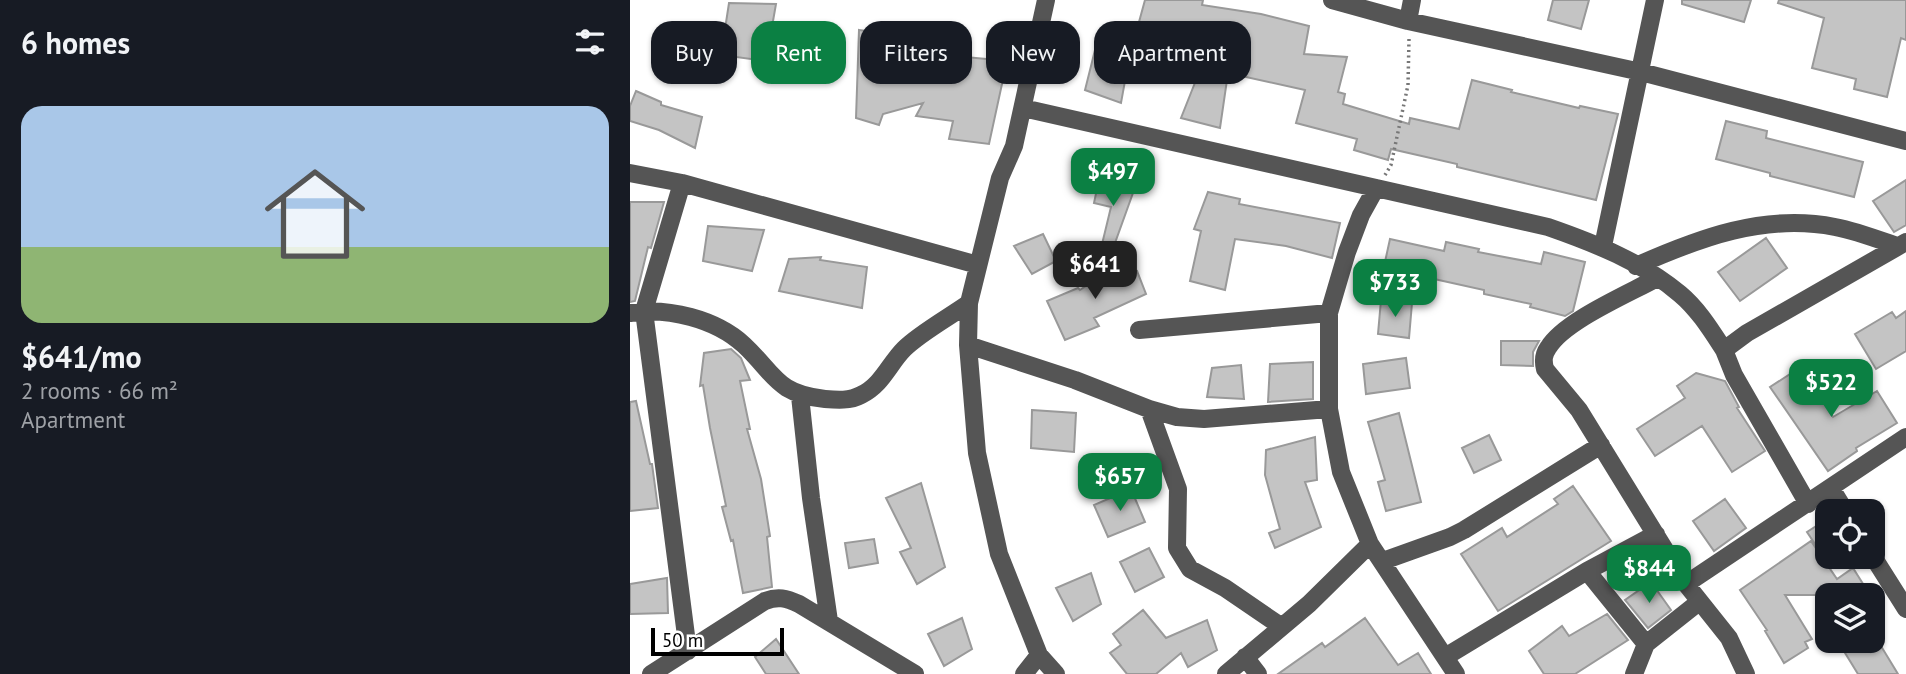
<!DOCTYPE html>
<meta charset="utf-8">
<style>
:root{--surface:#171b24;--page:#242831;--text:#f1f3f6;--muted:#9ea1a6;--accent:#0b8043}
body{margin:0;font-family:"PT Sans",sans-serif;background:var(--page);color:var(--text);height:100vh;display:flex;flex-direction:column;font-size:26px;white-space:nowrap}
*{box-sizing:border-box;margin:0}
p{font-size:23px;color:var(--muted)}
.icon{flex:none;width:38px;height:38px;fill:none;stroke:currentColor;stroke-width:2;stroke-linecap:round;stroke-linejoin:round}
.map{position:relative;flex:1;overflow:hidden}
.panel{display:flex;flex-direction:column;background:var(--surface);width:630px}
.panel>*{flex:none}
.hud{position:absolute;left:21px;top:21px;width:665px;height:63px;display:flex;gap:14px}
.fabs{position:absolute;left:1185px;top:499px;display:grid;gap:14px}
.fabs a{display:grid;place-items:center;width:70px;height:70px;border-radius:14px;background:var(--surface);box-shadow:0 2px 5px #0004;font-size:35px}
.scale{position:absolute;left:21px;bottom:18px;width:133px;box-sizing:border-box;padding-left:7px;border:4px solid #000;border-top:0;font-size:19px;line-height:24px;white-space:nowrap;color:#000;-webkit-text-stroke:5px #fff;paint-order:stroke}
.price{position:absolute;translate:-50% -60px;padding:0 16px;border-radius:14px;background:var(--accent);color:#fff;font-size:23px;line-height:46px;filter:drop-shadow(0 2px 4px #0008)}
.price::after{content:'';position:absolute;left:50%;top:42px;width:21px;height:16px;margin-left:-10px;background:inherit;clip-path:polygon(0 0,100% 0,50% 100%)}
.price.on{background:#222;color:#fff}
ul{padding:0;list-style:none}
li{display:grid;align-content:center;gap:14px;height:371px;padding:0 21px}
li span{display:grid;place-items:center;height:217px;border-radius:21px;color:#555}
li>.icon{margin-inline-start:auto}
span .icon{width:126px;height:126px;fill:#fffc;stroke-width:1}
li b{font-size:30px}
h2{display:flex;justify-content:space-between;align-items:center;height:84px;padding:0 21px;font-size:30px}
.pill{padding:0 24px;border-radius:21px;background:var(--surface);box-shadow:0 2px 5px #0004;font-size:24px;line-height:63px}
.pill.on{background:var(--accent);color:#fff}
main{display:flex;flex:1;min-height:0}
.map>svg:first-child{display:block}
.building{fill:#c4c4c4;stroke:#999;stroke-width:2}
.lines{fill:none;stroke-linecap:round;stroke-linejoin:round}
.path{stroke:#777;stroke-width:3.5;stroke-dasharray:2 3.5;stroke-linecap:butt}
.minor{stroke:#555;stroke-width:18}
</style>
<main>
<section class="panel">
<h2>6 homes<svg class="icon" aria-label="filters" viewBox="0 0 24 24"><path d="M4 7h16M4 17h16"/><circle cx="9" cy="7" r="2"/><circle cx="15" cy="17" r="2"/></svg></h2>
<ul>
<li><span style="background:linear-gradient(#a9c7e8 65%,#8fb573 0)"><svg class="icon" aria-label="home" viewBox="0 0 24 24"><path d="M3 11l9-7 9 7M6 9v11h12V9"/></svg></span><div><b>$641/mo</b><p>2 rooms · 66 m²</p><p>Apartment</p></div></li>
</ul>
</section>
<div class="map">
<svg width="1276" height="674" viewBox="0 0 1276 674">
<rect width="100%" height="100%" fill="#fff"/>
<path class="building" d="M 515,0 L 573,0 L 572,5 L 631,14 L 679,26 L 674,54 L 717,57 L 708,92 L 715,94 L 713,104 L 779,124 L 780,118 L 829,129 L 842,80 L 882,90 L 881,92 L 949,108 L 950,106 L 988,114 L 966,200 L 827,167 L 827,164 L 761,149 L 758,160 L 724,150 L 727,139 L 666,123 L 675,90 L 598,73 L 590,128 L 551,118 L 570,70 L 500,55 Z
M 923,0 L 959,0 L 951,29 L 918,20 Z
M 1052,0 L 1121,0 L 1114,22 L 1052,4 Z
M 1149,0 L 1276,0 L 1276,40 L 1271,38 L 1257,97 L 1224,89 L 1226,79 L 1182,68 L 1194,18 L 1148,3 Z
M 99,3 L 146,4 L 136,61 L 91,55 Z
M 229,30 L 282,37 L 281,55 L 334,68 L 336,57 L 377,61 L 359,144 L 319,139 L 323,121 L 286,116 L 293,103 L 253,114 L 249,125 L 226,118 Z
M 465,50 L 499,59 L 491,103 L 455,90 Z
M 6,91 L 31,102 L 31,105 L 72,117 L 65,148 L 29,130 L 0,121 L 0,106 Z
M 1096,121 L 1137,131 L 1136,138 L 1233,162 L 1224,197 L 1140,176 L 1140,173 L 1086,159 Z
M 471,170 L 508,179 L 476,268 L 467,265 L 481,207 L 464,203 Z
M 1276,180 L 1276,225 L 1264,232 L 1243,201 Z
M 578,192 L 610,199 L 609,204 L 710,223 L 702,258 L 656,246 L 605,239 L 595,290 L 560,281 L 571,231 L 564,229 Z
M 0,202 L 34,202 L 21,248 L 18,247 L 5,301 L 0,302 Z
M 78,226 L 134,230 L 122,271 L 73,261 Z
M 413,234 L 426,261 L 402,274 L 384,246 Z
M 1136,238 L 1157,268 L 1110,301 L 1088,272 Z
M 760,239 L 814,251 L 816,242 L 849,249 L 848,252 L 911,264 L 914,252 L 955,262 L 943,311 L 935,316 L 900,307 L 901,304 L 854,294 L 854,290 L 786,275 L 785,278 L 753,271 Z
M 191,257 L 190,260 L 237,267 L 232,308 L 149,291 L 159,259 Z
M 492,261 L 489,276 L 507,271 L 516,294 L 464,318 L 469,326 L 435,340 L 417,301 L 448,288 L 450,290 Z
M 751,300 L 782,303 L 779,338 L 748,334 Z
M 1276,311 L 1276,351 L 1246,369 L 1225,334 L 1262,312 L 1266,318 Z
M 871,341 L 909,341 L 903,352 L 903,366 L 871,365 Z
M 101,349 L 111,358 L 120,380 L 110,381 L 120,429 L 117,429 L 131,479 L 140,536 L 137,537 L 142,587 L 113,593 L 103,540 L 101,541 L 92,507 L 96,506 L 80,428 L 73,385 L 70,386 L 74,353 Z
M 776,358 L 780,388 L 736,394 L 733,364 Z
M 683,362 L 683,399 L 638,402 L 640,364 Z
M 611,365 L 614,399 L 577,397 L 582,368 Z
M 1171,367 L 1203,417 L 1247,391 L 1267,423 L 1226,448 L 1227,451 L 1198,471 L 1140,387 Z
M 1066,373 L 1095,381 L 1109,407 L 1107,408 L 1135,451 L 1102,472 L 1072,426 L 1025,456 L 1007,429 L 1055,398 L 1047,386 Z
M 6,401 L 20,464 L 22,464 L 28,508 L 0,511 L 0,402 Z
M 402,410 L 446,413 L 444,452 L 401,448 Z
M 769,413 L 791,502 L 756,511 L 748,482 L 755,480 L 738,422 Z
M 859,435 L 871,460 L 844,473 L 832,448 Z
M 685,437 L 687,480 L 675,482 L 691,527 L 645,548 L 639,533 L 650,529 L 635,475 L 636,450 Z
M 291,483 L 315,567 L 287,584 L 270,552 L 281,548 L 256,498 Z
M 943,486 L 981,541 L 868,611 L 831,554 L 872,528 L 877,537 L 928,504 L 924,499 Z
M 501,489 L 515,522 L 478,537 L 464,505 Z
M 1095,499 L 1116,528 L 1084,551 L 1063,521 Z
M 1197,519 L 1197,540 L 1187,547 L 1177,532 Z
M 244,539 L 248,563 L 219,568 L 215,543 Z
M 1181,541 L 1207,579 L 1223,568 L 1240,595 L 1155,595 L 1182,639 L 1175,642 L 1178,648 L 1154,663 L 1135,631 L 1137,630 L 1110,590 Z
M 519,548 L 534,577 L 505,592 L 490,562 Z
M 461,573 L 471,604 L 443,621 L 426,588 Z
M 37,578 L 38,613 L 0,614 L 0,584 Z
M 1021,582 L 1041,610 L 1018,628 L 995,600 Z
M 513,610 L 536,638 L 577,620 L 587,650 L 558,667 L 551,653 L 526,674 L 497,674 L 480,653 L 491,645 L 483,634 Z
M 977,614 L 998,640 L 945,674 L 914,674 L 899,651 L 932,626 L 939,636 Z
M 332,618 L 342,649 L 314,666 L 298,634 Z
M 735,618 L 768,665 L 788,653 L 801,674 L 648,674 L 692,643 L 695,647 Z
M 146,639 L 169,674 L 136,674 L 125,657 Z
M 1224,640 L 1234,640 L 1241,652 L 1251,646 L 1268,674 L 1228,674 L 1212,648 Z"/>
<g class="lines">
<path class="path" d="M 755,175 L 761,165 L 778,85 L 779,39"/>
<path class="minor" d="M 416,0 L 384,146 L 370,178 L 339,303 L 338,345 L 347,453 L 369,554 L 409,655 L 426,674
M 702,0 L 778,21 L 1011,72 L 1276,141
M 778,21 L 782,0
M 393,108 L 918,227 C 964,243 1012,262 1050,294 C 1068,309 1081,330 1094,350
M 0,173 L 52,183 L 348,265
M 52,183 L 14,311 L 58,651
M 746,188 L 731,215 L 717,252 L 699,313 L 699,409 L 711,472 L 740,544 L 826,674
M 973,246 L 1025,0
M 1006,266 C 1069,238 1135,213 1205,227 C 1226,231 1247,239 1267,246
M 1027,278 C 998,294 934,321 918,348 C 913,355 913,361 915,369 L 949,410 L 1056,584 L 1099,638 L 1116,674
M 0,313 C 38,307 86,319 114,345 C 145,374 146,394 195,399 C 207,400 220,401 231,395 C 252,385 259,364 274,349 C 290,333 321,316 339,303
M 509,330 L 699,313
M 338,345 L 445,380 L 519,409 L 547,417 L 574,419 L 699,409
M 170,396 L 181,498 L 199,621
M 519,409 L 548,489 L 547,548 L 560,569 L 595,588 L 652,627
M 1201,488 L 1215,511
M 1178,504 L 1104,375 L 1094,350 L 1117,333 L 1276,242
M 1242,555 L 1276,609
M 753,561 L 820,537 L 834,530 L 971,445
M 957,571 L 1016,644
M 1056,584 L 1276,437
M 615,657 L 628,674
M 815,657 L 957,571 L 1026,534
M 21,674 L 135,601 C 148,596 156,598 169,604 L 285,674
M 394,674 L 409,655
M 596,674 L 679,604 L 740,544
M 1004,674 L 1016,644 L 1069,602"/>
</g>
</svg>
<div class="fabs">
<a><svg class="icon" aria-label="locate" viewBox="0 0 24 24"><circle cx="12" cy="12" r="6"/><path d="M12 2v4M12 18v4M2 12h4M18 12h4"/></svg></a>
<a><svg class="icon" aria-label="layers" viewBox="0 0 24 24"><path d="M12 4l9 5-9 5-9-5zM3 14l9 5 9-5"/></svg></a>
</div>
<div class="scale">50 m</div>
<b class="price" style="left:483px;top:208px">$497</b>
<b class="price on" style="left:465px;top:301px">$641</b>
<b class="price" style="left:765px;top:319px">$733</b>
<b class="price" style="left:1201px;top:419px">$522</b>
<b class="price" style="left:490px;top:513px">$657</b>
<b class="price" style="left:1019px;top:605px">$844</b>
<div class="hud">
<a class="pill">Buy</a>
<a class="pill on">Rent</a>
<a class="pill">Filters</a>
<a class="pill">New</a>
<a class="pill">Apartment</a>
</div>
</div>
</main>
